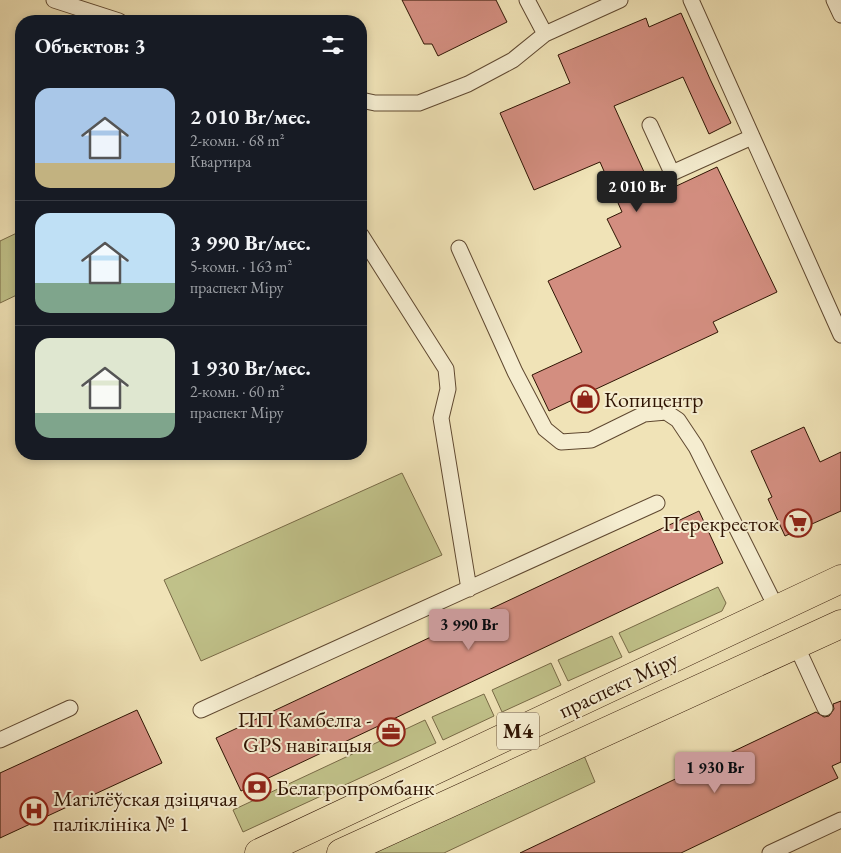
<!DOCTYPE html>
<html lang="ru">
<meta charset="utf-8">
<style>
:root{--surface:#171b24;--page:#20242c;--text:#f1f3f6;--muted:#9ea1a6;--line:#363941;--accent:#c59692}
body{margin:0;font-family:"EB Garamond",serif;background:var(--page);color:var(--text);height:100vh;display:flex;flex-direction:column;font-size:19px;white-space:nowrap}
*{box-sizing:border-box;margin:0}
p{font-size:16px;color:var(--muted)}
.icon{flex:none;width:28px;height:28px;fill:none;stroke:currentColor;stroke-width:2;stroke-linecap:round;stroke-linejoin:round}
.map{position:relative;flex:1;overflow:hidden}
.panel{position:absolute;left:15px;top:15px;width:352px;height:445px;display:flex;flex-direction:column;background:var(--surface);border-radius:20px;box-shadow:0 2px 8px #0003}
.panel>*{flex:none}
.price{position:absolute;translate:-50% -42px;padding:0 11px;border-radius:5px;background:var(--accent);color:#111;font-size:16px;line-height:32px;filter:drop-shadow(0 1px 2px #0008)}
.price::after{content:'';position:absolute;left:50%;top:30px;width:15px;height:11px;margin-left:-8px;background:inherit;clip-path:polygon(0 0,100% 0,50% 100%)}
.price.selected{background:#222;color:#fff}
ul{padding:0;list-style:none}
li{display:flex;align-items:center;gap:15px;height:125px;padding:0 20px}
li+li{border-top:1px solid var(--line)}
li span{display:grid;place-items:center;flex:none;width:140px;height:100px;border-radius:15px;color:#555}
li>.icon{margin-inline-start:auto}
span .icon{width:60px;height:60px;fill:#fffc;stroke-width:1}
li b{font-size:21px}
h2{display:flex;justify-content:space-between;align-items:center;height:60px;padding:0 20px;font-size:21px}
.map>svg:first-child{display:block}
.green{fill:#c0c189;stroke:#786a46}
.building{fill:#d38e80;stroke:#2f1403}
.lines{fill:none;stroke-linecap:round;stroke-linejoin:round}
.service-casing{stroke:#5f4830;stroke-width:17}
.primary-casing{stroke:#2f1403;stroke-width:29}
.service{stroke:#f5edd0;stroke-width:15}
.primary{stroke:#f0e3b7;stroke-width:28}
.labels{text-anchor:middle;stroke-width:4;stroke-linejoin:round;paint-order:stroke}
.shield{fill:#f5edd0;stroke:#6a5540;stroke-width:1}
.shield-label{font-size:21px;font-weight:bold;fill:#2f1403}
.poi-label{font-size:22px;fill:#2f1403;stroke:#f5edd0;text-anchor:start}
.street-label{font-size:22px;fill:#2f1403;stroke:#f5edd0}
</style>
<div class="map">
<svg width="841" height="853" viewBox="0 0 841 853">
<rect width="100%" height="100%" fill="#f0e3b7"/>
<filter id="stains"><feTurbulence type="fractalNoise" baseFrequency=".004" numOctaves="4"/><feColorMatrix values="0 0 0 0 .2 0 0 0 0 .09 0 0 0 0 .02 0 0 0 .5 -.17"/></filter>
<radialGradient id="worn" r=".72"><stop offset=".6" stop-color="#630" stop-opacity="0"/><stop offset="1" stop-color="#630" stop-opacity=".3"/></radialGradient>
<path class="green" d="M 21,231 L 21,293 L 0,303 L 0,241 Z
M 402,473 L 442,555 L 201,661 L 164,580 Z
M 718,587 L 726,603 L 722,611 L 629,653 L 619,633 Z
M 612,636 L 622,657 L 568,681 L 558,660 Z
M 551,663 L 561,685 L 502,712 L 492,690 Z
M 484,694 L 494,716 L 443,740 L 432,717 Z
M 425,720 L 436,743 L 243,832 L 233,810 Z
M 583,753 L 595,782 L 444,853 L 369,853 Z"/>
<path class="building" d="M 402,0 L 496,0 L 507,22 L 438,56 L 432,44 L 424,44 Z
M 681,13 L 710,79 L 731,123 L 709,134 L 683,77 L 614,106 L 655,196 L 717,167 L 777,292 L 713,322 L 718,332 L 549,411 L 532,375 L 582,352 L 548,281 L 621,247 L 607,219 L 622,212 L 600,162 L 534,190 L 500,113 L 570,83 L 558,55 L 646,18 L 649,27 Z
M 804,427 L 820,462 L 841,452 L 841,511 L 785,536 L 768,499 L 772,497 L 751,451 Z
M 699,511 L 723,563 L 241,791 L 216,738 Z
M 841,701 L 841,762 L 832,766 L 838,778 L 681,853 L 520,853 L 816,712 L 824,717 L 829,716 L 834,709 L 833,704 Z
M 137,710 L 162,763 L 0,838 L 0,773 Z"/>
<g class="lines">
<g class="service-casing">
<path id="service" d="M 54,0 L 119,21
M 527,0 L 545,34
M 691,0 L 841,335
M 834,0 L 841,15
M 361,100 L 375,103 L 419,103 L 468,84 L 513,60 L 545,34 L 620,0
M 650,125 L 672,173 L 752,137
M 361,235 L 446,369 L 448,389 L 441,418 L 469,589
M 459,248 L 515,372 L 545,429 L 561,442 L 591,440 L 644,414 L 666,412 L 678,420 L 696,447 L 777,609
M 796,645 L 825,708
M 201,710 L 657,503
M 0,740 L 70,708
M 770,853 L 841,820"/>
</g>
<g class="primary-casing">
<path id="primary" d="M 259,853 L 841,579
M 341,853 L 841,624"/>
</g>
<use href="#service" class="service"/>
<use href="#primary" class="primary"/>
</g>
<defs>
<g id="shop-ring" transform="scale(1.4375)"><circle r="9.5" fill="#f5edd0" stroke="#8f2418" stroke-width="1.5"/><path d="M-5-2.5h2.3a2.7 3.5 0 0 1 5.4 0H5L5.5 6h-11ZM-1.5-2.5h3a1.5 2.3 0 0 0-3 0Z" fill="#8f2418"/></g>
<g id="supermarket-ring" transform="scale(1.4375)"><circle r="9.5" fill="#f5edd0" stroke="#8f2418" stroke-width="1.5"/><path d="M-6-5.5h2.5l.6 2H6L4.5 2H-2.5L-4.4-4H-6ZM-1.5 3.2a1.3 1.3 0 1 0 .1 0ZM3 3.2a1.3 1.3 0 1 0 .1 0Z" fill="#8f2418"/></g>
<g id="office-ring" transform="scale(1.4375)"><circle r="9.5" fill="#f5edd0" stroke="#8f2418" stroke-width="1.5"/><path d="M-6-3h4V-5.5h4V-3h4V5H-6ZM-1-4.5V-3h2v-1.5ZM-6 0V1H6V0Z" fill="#8f2418"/></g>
<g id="bank-ring" transform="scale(1.4375)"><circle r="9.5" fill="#f5edd0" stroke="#8f2418" stroke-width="1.5"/><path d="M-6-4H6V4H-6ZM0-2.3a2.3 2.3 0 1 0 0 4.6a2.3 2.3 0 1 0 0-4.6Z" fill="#8f2418"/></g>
<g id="hospital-ring" transform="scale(1.4375)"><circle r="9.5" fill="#f5edd0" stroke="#8f2418" stroke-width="1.5"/><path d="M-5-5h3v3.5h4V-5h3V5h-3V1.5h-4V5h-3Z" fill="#8f2418"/></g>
</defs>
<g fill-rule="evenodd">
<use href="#shop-ring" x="585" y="399"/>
<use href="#supermarket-ring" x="798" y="523"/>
<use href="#office-ring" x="391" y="732"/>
<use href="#bank-ring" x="257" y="787"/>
<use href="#hospital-ring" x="34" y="811"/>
</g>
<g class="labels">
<rect class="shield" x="497" y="712.5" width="42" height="37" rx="4"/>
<g class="shield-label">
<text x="518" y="738">М4</text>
</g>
<g class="poi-label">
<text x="604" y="407">Копицентр</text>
<text x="779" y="531" text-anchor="end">Перекресток</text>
<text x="372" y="727" text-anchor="end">ПП Камбелга -<tspan x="372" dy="25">GPS навігацыя</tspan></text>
<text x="276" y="795">Белагропромбанк</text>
<text x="53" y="806">Магілёўская дзіцячая<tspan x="53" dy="25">паліклініка № 1</tspan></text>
</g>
<g class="street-label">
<text transform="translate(618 684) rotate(-25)" y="8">праспект Міру</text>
</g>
</g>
<rect width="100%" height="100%" filter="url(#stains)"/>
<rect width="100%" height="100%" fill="url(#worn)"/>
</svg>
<b class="price selected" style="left:637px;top:213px">2 010 Br</b>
<b class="price" style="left:469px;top:651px">3 990 Br</b>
<b class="price" style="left:715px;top:794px">1 930 Br</b>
<section class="panel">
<h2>Объектов: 3<svg class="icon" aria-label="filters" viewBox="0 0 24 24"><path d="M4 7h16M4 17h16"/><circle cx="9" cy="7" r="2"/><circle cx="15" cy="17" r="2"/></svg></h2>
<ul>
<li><span style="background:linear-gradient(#a9c7e8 75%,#c2b280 0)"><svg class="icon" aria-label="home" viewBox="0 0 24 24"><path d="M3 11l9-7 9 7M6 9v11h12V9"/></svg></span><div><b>2 010 Br/мес.</b><p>2-комн. · 68 m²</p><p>Квартира</p></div></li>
<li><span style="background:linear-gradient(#bfe0f5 70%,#7fa58c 0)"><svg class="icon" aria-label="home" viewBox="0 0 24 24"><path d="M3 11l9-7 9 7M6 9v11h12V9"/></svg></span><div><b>3 990 Br/мес.</b><p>5-комн. · 163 m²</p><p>праспект Міру</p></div></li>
<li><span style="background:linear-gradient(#dfe7d0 75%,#7fa58c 0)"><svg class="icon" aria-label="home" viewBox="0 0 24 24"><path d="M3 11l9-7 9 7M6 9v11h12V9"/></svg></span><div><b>1 930 Br/мес.</b><p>2-комн. · 60 m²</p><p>праспект Міру</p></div></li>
</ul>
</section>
</div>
